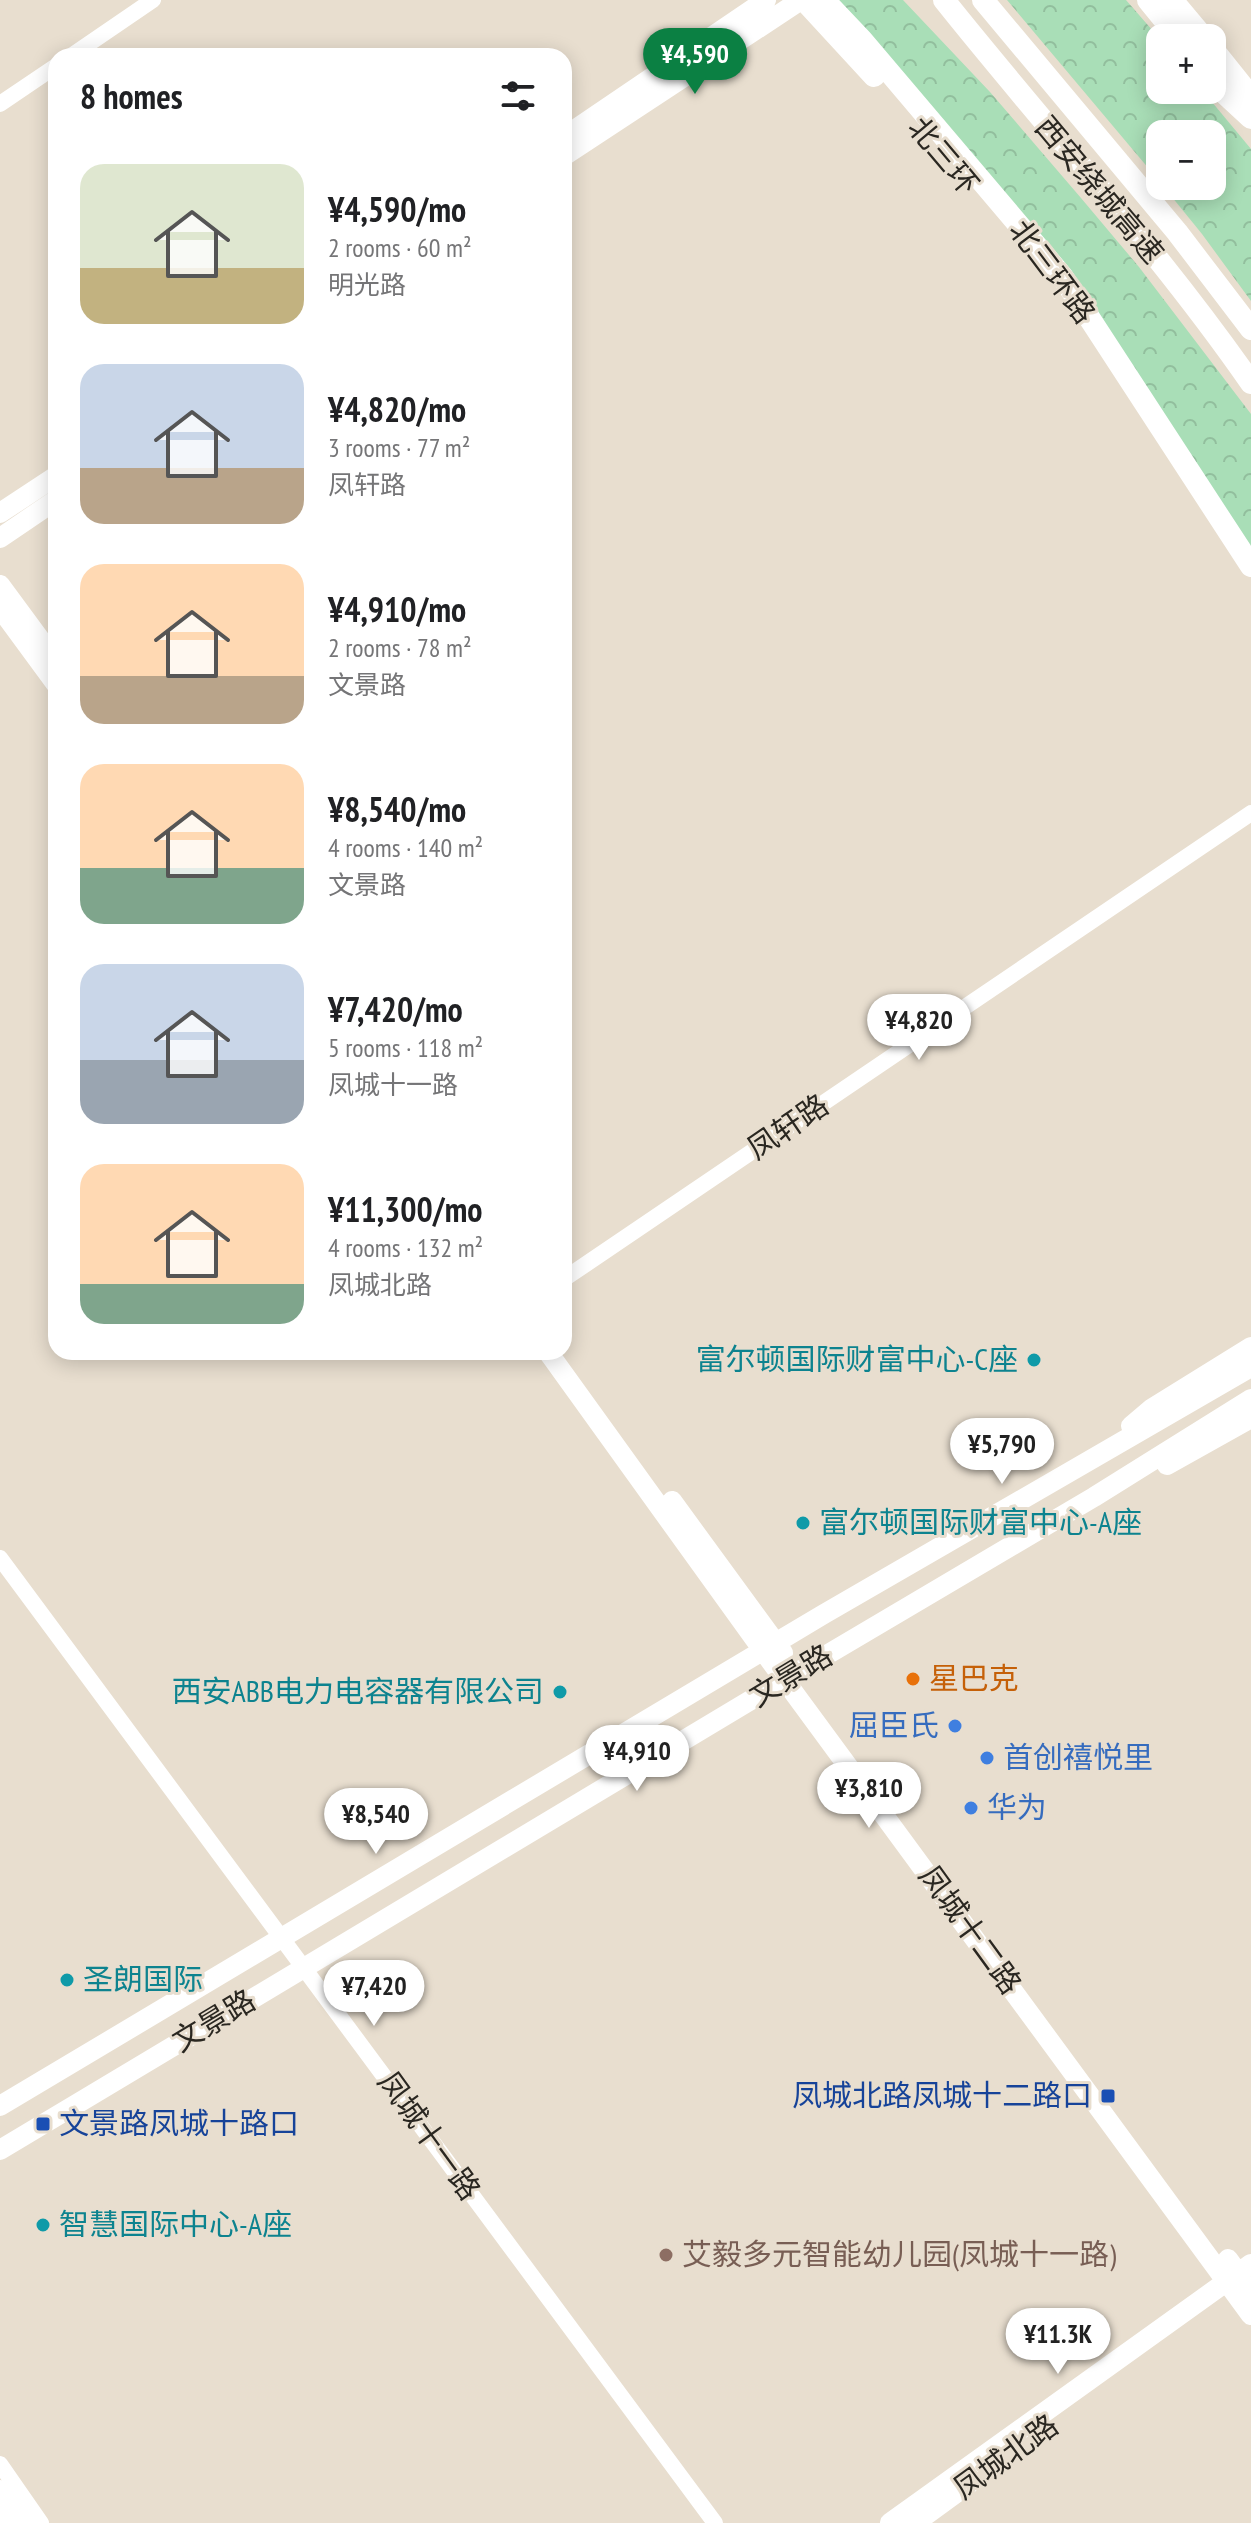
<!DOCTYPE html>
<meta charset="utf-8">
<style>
:root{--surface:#fff;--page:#f6f6f6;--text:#202124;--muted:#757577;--accent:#0b8043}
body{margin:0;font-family:"PT Sans Narrow","Noto Sans SC",sans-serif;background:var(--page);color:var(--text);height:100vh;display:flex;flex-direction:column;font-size:30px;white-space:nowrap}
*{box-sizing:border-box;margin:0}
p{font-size:26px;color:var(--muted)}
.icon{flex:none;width:44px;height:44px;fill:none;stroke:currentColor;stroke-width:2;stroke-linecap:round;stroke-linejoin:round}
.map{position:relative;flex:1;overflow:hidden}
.sheet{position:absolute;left:48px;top:48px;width:524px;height:1312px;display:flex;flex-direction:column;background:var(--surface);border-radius:24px;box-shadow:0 4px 20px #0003}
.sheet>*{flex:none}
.controls{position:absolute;left:1146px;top:24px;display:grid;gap:16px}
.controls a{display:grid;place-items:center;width:80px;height:80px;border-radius:16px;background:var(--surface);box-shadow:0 4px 20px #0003;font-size:40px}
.price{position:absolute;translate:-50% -68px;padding:0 18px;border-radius:28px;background:#fff;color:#222;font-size:26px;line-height:52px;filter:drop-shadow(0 2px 4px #0008)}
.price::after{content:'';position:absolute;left:50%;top:48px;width:24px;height:18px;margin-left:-12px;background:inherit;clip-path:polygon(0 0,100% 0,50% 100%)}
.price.selected{background:var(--accent);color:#fff}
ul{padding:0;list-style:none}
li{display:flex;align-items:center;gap:24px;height:200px;padding:0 32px}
li span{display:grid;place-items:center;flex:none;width:224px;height:160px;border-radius:24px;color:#555}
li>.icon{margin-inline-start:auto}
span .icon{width:96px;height:96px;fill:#fffc;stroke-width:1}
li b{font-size:34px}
h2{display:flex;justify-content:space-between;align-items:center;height:96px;padding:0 32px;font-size:34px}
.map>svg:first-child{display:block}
.forest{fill:url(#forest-crowns)}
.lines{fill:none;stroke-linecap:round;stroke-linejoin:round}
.minor{stroke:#fff;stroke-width:16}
.major{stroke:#fff;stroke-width:20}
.highway{stroke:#fff;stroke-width:22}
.culture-dot{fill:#0f9aa8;stroke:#e8decf;stroke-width:3}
.food-dot{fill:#e8710a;stroke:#e8decf;stroke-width:3}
.shop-dot{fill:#3f7fe0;stroke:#e8decf;stroke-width:3}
.transit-dot{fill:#1a4fb4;stroke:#e8decf;stroke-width:3}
.education-dot{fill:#8d6e63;stroke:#e8decf;stroke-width:3}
.labels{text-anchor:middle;stroke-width:6;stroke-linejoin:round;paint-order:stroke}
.street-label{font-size:30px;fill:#2a2721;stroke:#e8decf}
.culture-label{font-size:30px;fill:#0d838f;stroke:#e8decf;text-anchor:start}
.food-label{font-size:30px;fill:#c56008;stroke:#e8decf;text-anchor:start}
.shop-label{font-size:30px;fill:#366cbe;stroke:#e8decf;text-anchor:start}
.transit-label{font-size:30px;fill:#164399;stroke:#e8decf;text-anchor:end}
.education-label{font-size:30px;fill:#785e54;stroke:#e8decf;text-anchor:start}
</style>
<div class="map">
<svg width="1251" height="2523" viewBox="0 0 1251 2523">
<defs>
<pattern id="forest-crowns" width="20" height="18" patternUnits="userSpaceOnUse" patternTransform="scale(2)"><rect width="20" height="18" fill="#a9deb7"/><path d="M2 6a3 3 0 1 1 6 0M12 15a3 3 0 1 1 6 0" fill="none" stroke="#92be9d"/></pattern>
</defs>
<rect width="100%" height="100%" fill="#e8decf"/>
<path class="forest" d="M 825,0 L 903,0 L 990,92 L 1081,198 L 1139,267 L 1251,414 L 1251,555 L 1098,325 Z
M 1007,0 L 1126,0 L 1160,39 L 1160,90 L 1202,90 L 1251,149 L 1251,301 L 1202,234 L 1163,186 L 1212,186 L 1212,134 L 1160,134 L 1160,182 Z"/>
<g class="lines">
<path class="minor" d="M 71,56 L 153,0
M 0,104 L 56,66
M 564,1279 L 1251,813
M 0,1558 L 715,2523
M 0,2464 L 41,2523"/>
<path class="major" d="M 564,137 L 766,0
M 564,156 L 801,0
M 0,513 L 56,476
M 0,538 L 56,500
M 0,585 L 56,661
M 0,608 L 56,684
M 548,1352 L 764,1652 L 1251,2315
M 1131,1426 L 1151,1409 L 1251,1347
M 1167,1465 L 1251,1418
M 672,1501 L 783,1653
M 0,2106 L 824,1614 L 1251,1367
M 0,2150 L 786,1679 L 1094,1497 L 1251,1399
M 1228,2259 L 1251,2291
M 0,2490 L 23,2523
M 0,2517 L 4,2523
M 890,2523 L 1251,2264
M 915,2523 L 970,2483"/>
<path class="highway" d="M 804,0 L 874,76
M 824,0 L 862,40 L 1062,276 L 1251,566
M 944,0 C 1046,128 1158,249 1251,383
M 983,0 L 1177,232 L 1251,329
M 1148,0 L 1179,38
M 1172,0 L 1204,38
M 1212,48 L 1251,97
M 1212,78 L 1225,94 L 1251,118"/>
</g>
<g class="culture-dot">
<circle cx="1034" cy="1360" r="8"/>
<circle cx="803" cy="1523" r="8"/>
<circle cx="560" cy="1692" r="8"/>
<circle cx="67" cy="1980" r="8"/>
<circle cx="43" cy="2225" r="8"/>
</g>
<circle class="food-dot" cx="913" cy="1679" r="8"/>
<g class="shop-dot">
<circle cx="955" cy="1726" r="8"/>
<circle cx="987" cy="1758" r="8"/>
<circle cx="971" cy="1808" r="8"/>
</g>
<g class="transit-dot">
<rect x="1100" y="2088" width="16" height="16" rx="4"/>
<rect x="35" y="2116" width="16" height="16" rx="4"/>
</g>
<circle class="education-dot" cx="666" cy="2255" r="8"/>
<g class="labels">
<g class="street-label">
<text transform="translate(943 156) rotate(50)" y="10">北三环</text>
<text transform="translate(1099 190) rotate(50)" y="10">西安绕城高速</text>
<text transform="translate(1052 272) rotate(53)" y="10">北三环路</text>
<text transform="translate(788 1127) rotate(-34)" y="10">凤轩路</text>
<text transform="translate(791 1676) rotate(-31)" y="10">文景路</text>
<text transform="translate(970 1930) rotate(54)" y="10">凤城十二路</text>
<text transform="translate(214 2021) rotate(-31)" y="10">文景路</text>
<text transform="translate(429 2136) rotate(54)" y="10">凤城十一路</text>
<text transform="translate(1006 2457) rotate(-36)" y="10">凤城北路</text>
</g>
<g class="culture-label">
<text x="1018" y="1370" text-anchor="end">富尔顿国际财富中心-C座</text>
<text x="819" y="1533">富尔顿国际财富中心-A座</text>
<text x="544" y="1702" text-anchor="end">西安ABB电力电容器有限公司</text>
<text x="83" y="1990">圣朗国际</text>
<text x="59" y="2235">智慧国际中心-A座</text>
</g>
<g class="food-label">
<text x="929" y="1689">星巴克</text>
</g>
<g class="shop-label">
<text x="939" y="1736" text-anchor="end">屈臣氏</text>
<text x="1003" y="1768">首创禧悦里</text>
<text x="987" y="1818">华为</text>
</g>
<g class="transit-label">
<text x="1092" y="2106">凤城北路凤城十二路口</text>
<text x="59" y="2134" text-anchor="start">文景路凤城十路口</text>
</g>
<g class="education-label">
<text x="682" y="2265">艾毅多元智能幼儿园(凤城十一路)</text>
</g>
</g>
</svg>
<div class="controls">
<a>+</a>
<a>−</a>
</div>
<b class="price selected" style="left:695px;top:96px">¥4,590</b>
<b class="price" style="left:919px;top:1062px">¥4,820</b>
<b class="price" style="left:1002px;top:1486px">¥5,790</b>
<b class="price" style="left:637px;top:1793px">¥4,910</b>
<b class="price" style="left:869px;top:1830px">¥3,810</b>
<b class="price" style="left:376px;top:1856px">¥8,540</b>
<b class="price" style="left:374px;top:2028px">¥7,420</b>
<b class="price" style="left:1058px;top:2376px">¥11.3K</b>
<section class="sheet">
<h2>8 homes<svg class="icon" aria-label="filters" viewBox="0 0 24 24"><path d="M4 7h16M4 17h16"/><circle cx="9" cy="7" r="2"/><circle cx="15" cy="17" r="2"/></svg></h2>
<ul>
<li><span style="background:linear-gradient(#dfe7d0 65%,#c2b280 0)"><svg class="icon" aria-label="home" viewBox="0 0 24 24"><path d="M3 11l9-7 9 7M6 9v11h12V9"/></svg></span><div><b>¥4,590/mo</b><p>2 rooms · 60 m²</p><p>明光路</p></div></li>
<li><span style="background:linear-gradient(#c9d6e8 65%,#b9a48a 0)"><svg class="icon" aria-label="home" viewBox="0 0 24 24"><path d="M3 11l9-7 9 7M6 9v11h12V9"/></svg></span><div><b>¥4,820/mo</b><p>3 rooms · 77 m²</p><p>凤轩路</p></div></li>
<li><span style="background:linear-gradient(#ffd9b3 70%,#b9a48a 0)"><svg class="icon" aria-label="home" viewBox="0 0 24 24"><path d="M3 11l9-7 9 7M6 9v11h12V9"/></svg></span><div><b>¥4,910/mo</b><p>2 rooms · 78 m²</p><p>文景路</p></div></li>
<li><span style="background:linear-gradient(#ffd9b3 65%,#7fa58c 0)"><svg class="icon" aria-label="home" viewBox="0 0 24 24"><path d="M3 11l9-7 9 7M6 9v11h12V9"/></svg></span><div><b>¥8,540/mo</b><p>4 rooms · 140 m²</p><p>文景路</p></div></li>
<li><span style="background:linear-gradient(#c9d6e8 60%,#9aa5b1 0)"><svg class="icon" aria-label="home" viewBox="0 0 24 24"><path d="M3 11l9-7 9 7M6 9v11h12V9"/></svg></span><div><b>¥7,420/mo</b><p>5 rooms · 118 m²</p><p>凤城十一路</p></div></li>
<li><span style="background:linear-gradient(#ffd9b3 75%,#7fa58c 0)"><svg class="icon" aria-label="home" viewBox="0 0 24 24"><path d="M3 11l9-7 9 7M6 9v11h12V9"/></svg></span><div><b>¥11,300/mo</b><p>4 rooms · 132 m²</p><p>凤城北路</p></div></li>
</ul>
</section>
</div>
